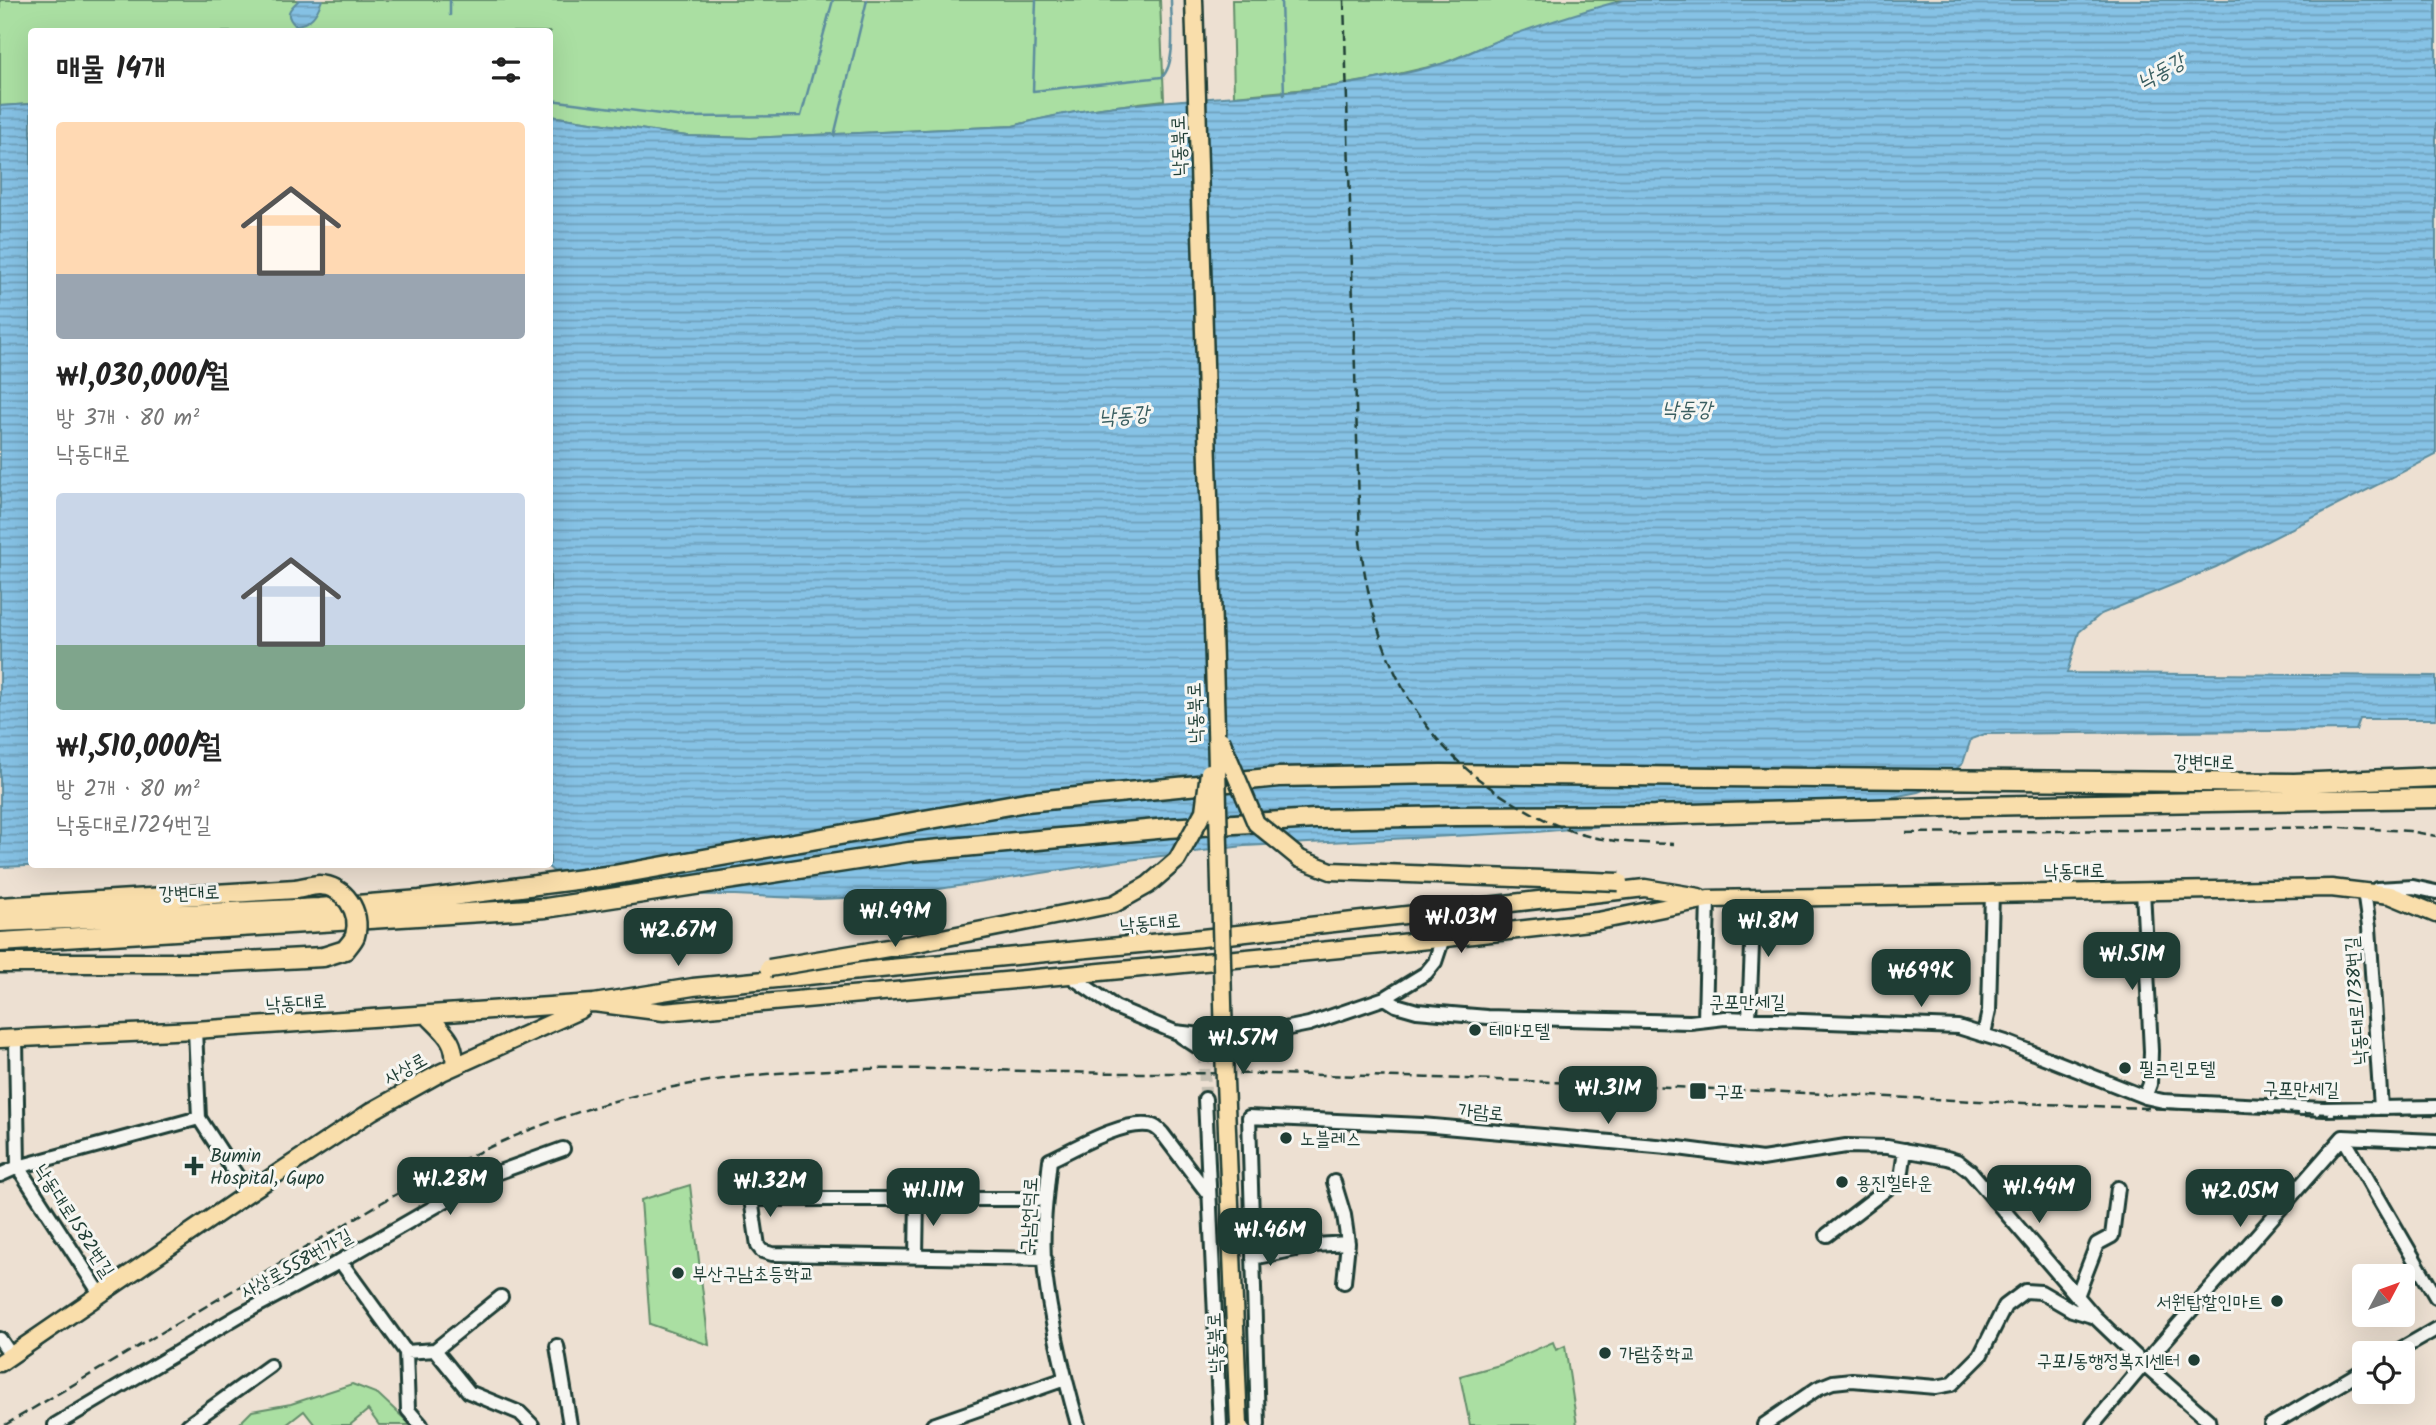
<!DOCTYPE html>
<html lang="ko">
<meta charset="utf-8">
<style>
:root{--surface:#fff;--page:#f2f2f2;--text:#222;--muted:#767676;--accent:#1f3d34}
body{margin:0;font-family:Kalam,"Poor Story",sans-serif;background:var(--page);color:var(--text);height:100vh;display:flex;flex-direction:column;font-size:26px;white-space:nowrap}
*{box-sizing:border-box;margin:0}
p{font-size:23px;color:var(--muted)}
.icon{flex:none;width:38px;height:38px;fill:none;stroke:currentColor;stroke-width:2;stroke-linecap:round;stroke-linejoin:round}
.map{position:relative;flex:1;overflow:hidden}
.panel{position:absolute;left:28px;top:28px;width:525px;height:840px;display:flex;flex-direction:column;background:var(--surface);border-radius:7px;box-shadow:0 7px 28px #0002}
.panel>*{flex:none}
.needle{width:46px;rotate:49deg}
.controls{position:absolute;left:2352px;top:1264px;display:grid;gap:14px}
.controls a{display:grid;place-items:center;width:63px;height:63px;border-radius:7px;background:var(--surface);box-shadow:0 7px 28px #0002;font-size:35px}
.price{position:absolute;translate:-50% -60px;padding:0 16px;border-radius:14px;background:var(--accent);color:#fff;font-size:23px;line-height:46px;filter:drop-shadow(0 2px 4px #0008)}
.price::after{content:'';position:absolute;left:50%;top:42px;width:21px;height:16px;margin-left:-10px;background:inherit;clip-path:polygon(0 0,100% 0,50% 100%)}
.price.current{background:#222;color:#fff}
ul{padding:0;list-style:none}
li{display:grid;align-content:center;gap:14px;height:371px;padding:0 28px}
li span{display:grid;place-items:center;height:217px;border-radius:7px;color:#555}
li>.icon{margin-inline-start:auto}
span .icon{width:126px;height:126px;fill:#fffc;stroke-width:1}
li b{font-size:30px}
h2{display:flex;justify-content:space-between;align-items:center;height:84px;padding:0 28px;font-size:30px}
.map>svg:first-child{display:block}
.green{fill:#aadfa2;stroke:#648e6b;stroke-width:2}
.water{fill:url(#water-rules);stroke:#5d8d9e;stroke-width:2}
.lines{fill:none;stroke-linecap:round;stroke-linejoin:round}
.stream{stroke:#5d8d9e;stroke-width:2.5}
.minor-tunnel{stroke:#c4bfb2;stroke-width:12;stroke-dasharray:12 6;stroke-linecap:butt}
.minor-casing{stroke:#1f3d34;stroke-width:18}
.major-casing{stroke:#1f3d34;stroke-width:21}
.highway-casing{stroke:#1f3d34;stroke-width:23}
.minor{stroke:#f6f6f2;stroke-width:12}
.major{stroke:#f9deab;stroke-width:16}
.highway{stroke:#f9deab;stroke-width:18}
.rail{stroke:#1f3d34;stroke-width:2.5;stroke-dasharray:10 5;stroke-linecap:butt}
.major-bridge-casing{stroke:#1f3d34;stroke-width:21;stroke-linecap:butt}
.highway-bridge-casing{stroke:#1f3d34;stroke-width:23;stroke-linecap:butt}
.major-bridge{stroke:#f9deab;stroke-width:16}
.highway-bridge{stroke:#f9deab;stroke-width:18}
.poi-dot{fill:#1f3d34;stroke:#f6f6f2;stroke-width:2.5}
.labels{text-anchor:middle;stroke-width:6;stroke-linejoin:round;paint-order:stroke}
.street-label{font-size:19px;fill:#1f3d34;stroke:#f6f6f2}
.poi-label{font-size:19px;fill:#1f3d34;stroke:#f6f6f2;text-anchor:start}
.water-label{font-size:21px;font-style:italic;fill:#395e60;stroke:#f6f6f2}
</style>
<div class="map">
<svg width="2436" height="1425" viewBox="0 0 2436 1425">
<defs>
<pattern id="water-rules" width="6" height="5" patternUnits="userSpaceOnUse" patternTransform="scale(1.75)"><rect width="6" height="5" fill="#86c2e5"/><path d="M0 2.5h6" fill="none" stroke="#6d9fba"/></pattern>
</defs>
<rect width="100%" height="100%" fill="#ede0d2"/>
<filter id="ink" filterUnits="userSpaceOnUse"><feTurbulence type="fractalNoise" baseFrequency=".0143" numOctaves="2"/><feDisplacementMap in="SourceGraphic" scale="14" xChannelSelector="R" yChannelSelector="G"/><feConvolveMatrix kernelMatrix="1 2 1 2 8 2 1 2 1" color-interpolation-filters="sRGB"/></filter>
<g filter="url(#ink)">
<path class="green" d="M 0,0 L 1160,0 L 1164,100 C 1113,106 1063,112 1013,126 L 750,138 L 687,136 L 550,116 L 550,32 L 32,32 L 31,104 L 0,106 Z
M 1232,0 L 1624,0 L 1507,37 L 1442,64 L 1376,79 L 1328,87 L 1234,96 Z
M 690,1185 L 709,1345 L 650,1324 L 641,1200 Z
M 1553,1342 L 1556,1350 L 1565,1346 L 1577,1425 L 1470,1425 L 1460,1376 L 1503,1364 Z
M 352,1384 L 378,1394 L 411,1425 L 379,1425 L 368,1410 L 350,1425 L 315,1425 L 304,1411 L 286,1425 L 238,1425 L 252,1411 L 291,1404 Z"/>
<path class="water" d="M 299,0 L 322,0 C 317,14 311,24 295,25 C 284,14 289,9 299,0 Z
M 1624,0 L 2436,0 L 2436,455 L 2216,567 L 2101,614 L 2079,632 L 2067,673 L 2436,676 L 2436,719 L 2360,719 L 2356,730 L 1985,734 L 1971,739 L 1963,763 L 1939,784 L 1918,792 L 1858,804 L 1536,832 L 1244,846 L 1120,861 L 894,896 L 819,899 L 735,895 L 591,894 L 554,872 L 546,865 L 550,864 L 550,116 L 687,136 L 750,138 L 1013,126 C 1131,92 1256,104 1376,79 C 1398,75 1422,70 1444,63 C 1465,56 1486,44 1507,37 C 1546,23 1585,10 1624,0 Z
M 31,104 L 32,864 L 54,865 L 0,867 L 0,106 Z"/>
<g class="lines">
<path class="stream" d="M 1036,0 L 1033,91 L 1162,77 C 1177,63 1171,20 1171,0
M 1281,0 L 1284,95
M 450,15 L 450,0
M 295,25 L 302,32
M 550,100 L 684,117 L 801,116 L 833,0
M 834,136 L 867,0"/>
<path class="minor-tunnel" d="M 1204,1051 L 1205,1099"/>
<g class="minor-casing">
<path id="minor" d="M 2377,889 L 2413,887 L 2436,892
M 2143,890 L 2151,1051 L 2150,1084 L 2145,1097
M 2364,891 L 2369,927 L 2381,1108
M 1069,975 L 1115,1007 L 1175,1032 L 1219,1037 L 1264,1033 L 1309,1024 L 1385,998 L 1426,973 L 1435,962 L 1443,938
M 1385,998 L 1396,1005 L 1417,1011 L 1487,1017 L 1690,1022 L 1725,1018 L 1958,1027 L 2006,1042 L 2145,1097 L 2163,1101 L 2324,1109 L 2436,1107
M 1749,1019 L 1754,898
M 1705,1020 L 1708,899
M 195,1030 L 199,1118 L 248,1193
M 1984,1034 L 1989,1011 L 1992,892
M 1181,1036 L 1204,1051 L 1208,1045 L 1219,1037
M 16,1039 L 18,1167 L 101,1295
M 1205,1099 L 1220,1425
M 2343,1137 L 2436,1297
M 0,1175 L 18,1167 L 199,1118
M 1334,1182 L 1344,1215 L 1348,1243
M 1827,1235 L 1901,1178 L 1905,1150
M 916,1256 L 917,1199
M 1253,1258 L 1315,1245 L 1348,1243 L 1344,1282
M 1045,1259 L 772,1254 L 762,1251 L 758,1246 L 751,1199 L 1046,1199
M 340,1261 L 406,1352 L 408,1410 L 421,1425
M 2077,1296 L 2097,1244 L 2112,1236 L 2118,1188
M 0,1339 L 11,1355
M 557,1346 L 570,1425
M 435,1350 L 469,1392 L 520,1413 L 532,1425
M 435,1350 L 501,1297
M 406,1352 L 435,1350
M 2394,1353 L 2436,1329
M 55,1425 L 240,1315 L 330,1267 L 488,1176 L 563,1149
M 188,1425 L 270,1366
M 933,1425 L 1065,1379
M 1078,1425 C 1064,1376 1051,1324 1045,1273 C 1041,1236 1046,1197 1050,1160 C 1076,1148 1119,1122 1148,1125 C 1154,1125 1158,1129 1162,1133 L 1209,1195
M 1258,1425 L 1249,1117 L 1422,1125 L 1678,1148 L 1762,1159 L 1846,1146 L 1887,1147 L 1947,1158 L 1957,1161 L 1970,1171 L 2095,1317 L 2144,1364 L 2208,1420 L 2209,1425
M 1764,1425 L 1818,1388 L 1833,1382 L 1852,1380 L 1936,1387 L 1952,1384 L 1980,1356 L 2005,1306 L 2025,1291 L 2041,1292 L 2072,1310 L 2095,1317
M 2093,1425 L 2144,1364 L 2343,1137 L 2436,1141
M 2271,1425 L 2364,1370"/>
</g>
<g class="major-casing">
<path id="major" d="M 1194,0 L 1216,728
M 594,1003 L 664,1012 L 1069,975 L 1392,944 L 1598,921 L 1708,899 L 2331,888 L 2390,895 L 2436,914
M 427,1015 C 443,1032 457,1040 454,1066
M 0,1039 L 195,1030 L 594,1003 L 693,987 L 1202,938 L 1645,888 L 1699,897
M 0,1363 L 248,1193 L 372,1111 L 442,1072 L 582,1009"/>
</g>
<g class="highway-casing">
<path id="highway" d="M 0,907 L 296,889
M 0,922 L 319,908 L 420,900 L 614,875 L 1026,802 L 1279,777 L 1441,774 L 2294,783 L 2436,777
M 0,942 L 546,908 L 909,852 L 1168,828 L 1315,819 L 1455,816 L 1654,815 L 1977,806 L 2436,798
M 0,963 L 206,963 L 323,957"/>
</g>
<use href="#minor" class="minor"/>
<use href="#major" class="major"/>
<use href="#highway" class="highway"/>
<path class="rail" d="M 1344,0 L 1360,540 C 1373,655 1419,753 1525,809 C 1544,820 1563,829 1584,835 C 1613,843 1644,843 1674,844
M 1906,833 L 2339,827 L 2409,831 L 2436,836
M 5,1425 L 381,1203 C 478,1148 580,1102 691,1084 C 840,1058 990,1073 1140,1073 C 1572,1073 2004,1110 2436,1116"/>
<g class="major-bridge-casing">
<path id="major-bridge" d="M 1216,728 L 1225,1081 L 1239,1425
M 1221,740 L 1256,823 L 1300,859 L 1331,871 L 1619,882
M 769,968 L 912,944 L 1114,904 L 1148,885 L 1177,860 L 1204,811 L 1209,772"/>
</g>
<g class="highway-bridge-casing">
<path id="highway-bridge" d="M 296,889 C 303,888 312,885 319,885 C 344,885 362,912 355,936 C 353,941 348,946 345,950 L 323,957"/>
</g>
<use href="#major-bridge" class="major-bridge"/>
<use href="#highway-bridge" class="highway-bridge"/>
</g>
</g>
<g class="poi-dot">
<circle cx="1475" cy="1030" r="7"/>
<circle cx="2125" cy="1068" r="7"/>
<rect x="1689" y="1082" width="18" height="18" rx="3.5"/>
<circle cx="1286" cy="1138" r="7"/>
<path d="M190.5 1155.5h7v7h7v7h-7v7h-7v-7h-7v-7h7z"/>
<circle cx="1842" cy="1182" r="7"/>
<circle cx="678" cy="1273" r="7"/>
<circle cx="2277" cy="1301" r="7"/>
<circle cx="1605" cy="1353" r="7"/>
<circle cx="2194" cy="1360" r="7"/>
</g>
<g class="labels">
<g class="street-label">
<text transform="translate(1178 146) rotate(-92)" y="7">낙동북로</text>
<text transform="translate(1194 713) rotate(-92)" y="7">낙동북로</text>
<text transform="translate(2204 761) rotate(1)" y="7">강변대로</text>
<text transform="translate(2074 870) rotate(-1)" y="7">낙동대로</text>
<text transform="translate(189 892) rotate(-2)" y="7">강변대로</text>
<text transform="translate(1150 922) rotate(-5)" y="7">낙동대로</text>
<text x="1747" y="1008">구포만세길</text>
<text transform="translate(2355 1001) rotate(-94)" y="7">낙동대로1738번길</text>
<text transform="translate(296 1002) rotate(-4)" y="7">낙동대로</text>
<text transform="translate(405 1068) rotate(-29)" y="7">사상로</text>
<text transform="translate(2301 1088) rotate(1)" y="7">구포만세길</text>
<text transform="translate(1481 1111) rotate(5)" y="7">가람로</text>
<text transform="translate(1028 1215) rotate(-87)" y="7">구남언덕로</text>
<text transform="translate(75 1220) rotate(57)" y="7">낙동대로1582번길</text>
<text transform="translate(296 1263) rotate(-29)" y="7">사상로558번가길</text>
<text transform="translate(1214 1343) rotate(-92)" y="7">낙동북로</text>
</g>
<g class="poi-label">
<text x="1489" y="1037">테마모텔</text>
<text x="2139" y="1075">필그린모텔</text>
<text x="1714" y="1098">구포</text>
<text x="1300" y="1145">노블레스</text>
<text x="210" y="1162">Bumin<tspan x="210" dy="22">Hospital, Gupo</tspan></text>
<text x="1856" y="1189">용진힐타운</text>
<text x="692" y="1280">부산구남초등학교</text>
<text x="2263" y="1308" text-anchor="end">서원탑할인마트</text>
<text x="1619" y="1360">가람중학교</text>
<text x="2180" y="1367" text-anchor="end">구포1동행정복지센터</text>
</g>
<g class="water-label">
<text transform="translate(2161 71) rotate(-29)" y="7">낙동강</text>
<text x="1687" y="416">낙동강</text>
<text transform="translate(1124 415) rotate(-5)" y="7">낙동강</text>
</g>
</g>
</svg>
<div class="controls">
<a><svg class="needle" viewBox="-14 -14 28 28"><path d="M0-13l5 13h-10z" fill="#e53935"/><path d="M0 13l5-13h-10z" fill="#767676"/></svg></a>
<a><svg class="icon" aria-label="locate" viewBox="0 0 24 24"><circle cx="12" cy="12" r="6"/><path d="M12 2v4M12 18v4M2 12h4M18 12h4"/></svg></a>
</div>
<b class="price" style="left:895px;top:949px">₩1.49M</b>
<b class="price current" style="left:1461px;top:955px">₩1.03M</b>
<b class="price" style="left:1768px;top:959px">₩1.8M</b>
<b class="price" style="left:678px;top:968px">₩2.67M</b>
<b class="price" style="left:2132px;top:992px">₩1.51M</b>
<b class="price" style="left:1921px;top:1009px">₩699K</b>
<b class="price" style="left:1243px;top:1076px">₩1.57M</b>
<b class="price" style="left:1608px;top:1126px">₩1.31M</b>
<b class="price" style="left:450px;top:1217px">₩1.28M</b>
<b class="price" style="left:770px;top:1219px">₩1.32M</b>
<b class="price" style="left:2039px;top:1225px">₩1.44M</b>
<b class="price" style="left:933px;top:1228px">₩1.11M</b>
<b class="price" style="left:2240px;top:1229px">₩2.05M</b>
<b class="price" style="left:1270px;top:1268px">₩1.46M</b>
<section class="panel">
<h2>매물 14개<svg class="icon" aria-label="filters" viewBox="0 0 24 24"><path d="M4 7h16M4 17h16"/><circle cx="9" cy="7" r="2"/><circle cx="15" cy="17" r="2"/></svg></h2>
<ul>
<li><span style="background:linear-gradient(#ffd9b3 70%,#9aa5b1 0)"><svg class="icon" aria-label="home" viewBox="0 0 24 24"><path d="M3 11l9-7 9 7M6 9v11h12V9"/></svg></span><div><b>₩1,030,000/월</b><p>방 3개 · 80 m²</p><p>낙동대로</p></div></li>
<li><span style="background:linear-gradient(#c9d6e8 70%,#7fa58c 0)"><svg class="icon" aria-label="home" viewBox="0 0 24 24"><path d="M3 11l9-7 9 7M6 9v11h12V9"/></svg></span><div><b>₩1,510,000/월</b><p>방 2개 · 80 m²</p><p>낙동대로1724번길</p></div></li>
</ul>
</section>
</div>
